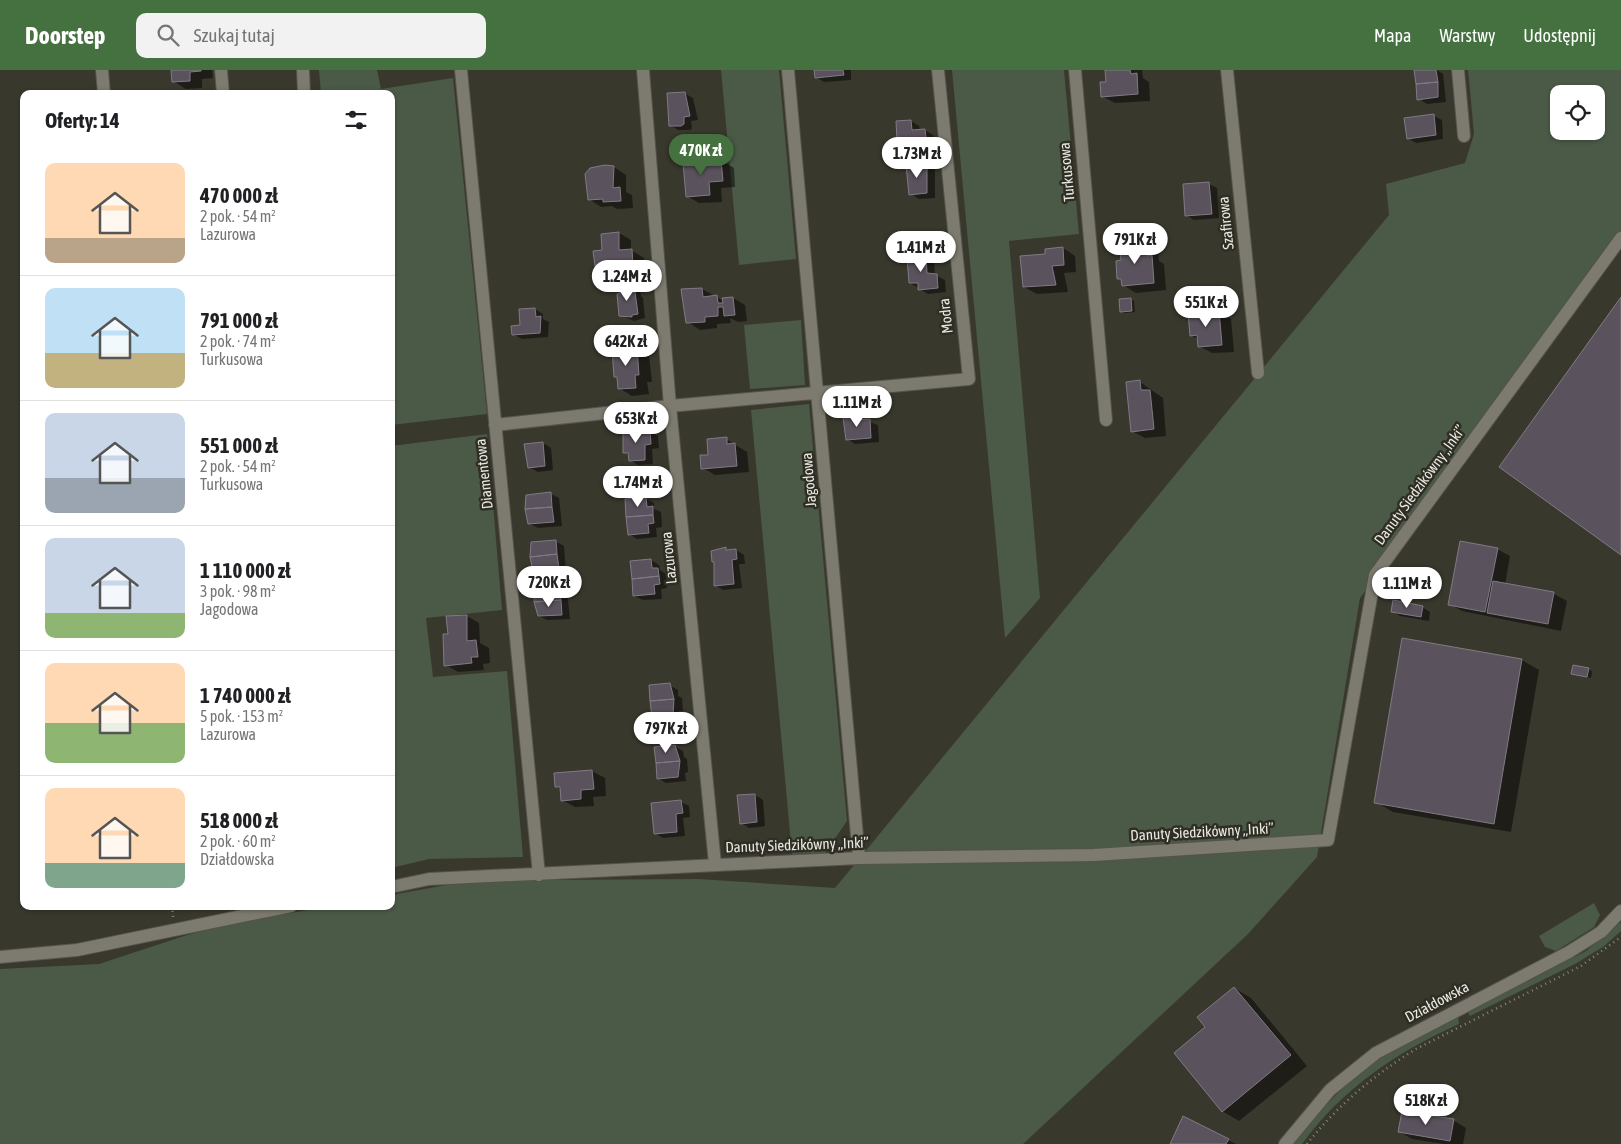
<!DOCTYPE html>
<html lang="pl">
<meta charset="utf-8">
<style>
:root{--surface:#fff;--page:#f2f2f2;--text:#202124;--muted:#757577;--line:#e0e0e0;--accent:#44713f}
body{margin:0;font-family:"Asap Condensed",sans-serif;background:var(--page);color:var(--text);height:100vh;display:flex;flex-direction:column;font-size:19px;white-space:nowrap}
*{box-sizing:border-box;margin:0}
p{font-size:16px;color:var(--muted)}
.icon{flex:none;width:28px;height:28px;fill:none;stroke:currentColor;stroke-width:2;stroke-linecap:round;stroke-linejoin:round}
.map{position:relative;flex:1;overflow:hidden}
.sheet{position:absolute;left:20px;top:20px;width:375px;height:820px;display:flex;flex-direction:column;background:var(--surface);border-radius:10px;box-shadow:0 1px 4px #0004}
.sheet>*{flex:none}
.fabs{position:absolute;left:1550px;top:15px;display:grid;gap:10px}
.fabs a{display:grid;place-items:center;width:55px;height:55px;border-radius:10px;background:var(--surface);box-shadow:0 1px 4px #0004;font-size:25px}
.price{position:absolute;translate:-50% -42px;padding:0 11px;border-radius:18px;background:#fff;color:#222;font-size:16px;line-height:32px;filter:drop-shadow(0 1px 2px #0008)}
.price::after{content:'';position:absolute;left:50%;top:30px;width:15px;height:11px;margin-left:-8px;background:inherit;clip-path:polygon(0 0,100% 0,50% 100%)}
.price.current{background:var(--accent);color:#fff}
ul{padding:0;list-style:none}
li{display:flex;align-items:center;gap:15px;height:125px;padding:0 25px}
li+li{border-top:1px solid var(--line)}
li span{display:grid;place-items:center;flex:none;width:140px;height:100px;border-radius:10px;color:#555}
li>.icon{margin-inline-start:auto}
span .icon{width:60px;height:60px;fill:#fffc;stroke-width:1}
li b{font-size:21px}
h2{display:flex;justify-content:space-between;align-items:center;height:60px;padding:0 25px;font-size:21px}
header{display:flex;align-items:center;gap:30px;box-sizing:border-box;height:70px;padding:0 25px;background:var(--accent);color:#fff}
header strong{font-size:24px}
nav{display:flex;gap:28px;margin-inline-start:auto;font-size:18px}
.search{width:350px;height:45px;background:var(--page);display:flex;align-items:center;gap:12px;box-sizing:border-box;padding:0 18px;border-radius:10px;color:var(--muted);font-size:19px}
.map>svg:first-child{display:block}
.green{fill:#4b5947;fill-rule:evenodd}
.shadow{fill:#0007}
.building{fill:#5a535d;stroke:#817a84}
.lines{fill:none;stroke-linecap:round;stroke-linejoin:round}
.minor-casing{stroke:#55534b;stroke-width:14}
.path{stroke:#8a8980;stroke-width:2.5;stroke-dasharray:1 4;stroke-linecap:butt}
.minor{stroke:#7d7b6f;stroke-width:12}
.labels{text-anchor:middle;stroke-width:5;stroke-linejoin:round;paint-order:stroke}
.street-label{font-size:15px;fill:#e9e8e2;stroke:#2f2e24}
</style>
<header>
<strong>Doorstep</strong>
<div class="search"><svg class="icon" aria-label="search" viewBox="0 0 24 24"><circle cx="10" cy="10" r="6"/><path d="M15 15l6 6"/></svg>Szukaj tutaj</div>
<nav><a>Mapa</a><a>Warstwy</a><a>Udostępnij</a></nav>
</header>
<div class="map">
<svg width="1621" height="1074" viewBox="0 0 1621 1074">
<rect width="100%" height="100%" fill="#39382d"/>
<path class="green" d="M 319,0 L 377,0 L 381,19 L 453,8 L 487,344 L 391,355 L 391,24 L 321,24 Z
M 721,0 L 779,0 L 796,189 L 739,195 Z
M 952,0 L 1064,0 L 1079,164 L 1009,171 L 1040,528 L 1005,568 Z
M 1468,0 L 1621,0 L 1621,164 L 1487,360 L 1360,528 L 1317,787 L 1248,864 L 1023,1074 L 0,1074 L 0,899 L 99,894 L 187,865 L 234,853 L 330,836 L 391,836 L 391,825 L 452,814 L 540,810 L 698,809 L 835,818 L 1389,145 L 1386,114 L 1465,93 L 1474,64 ZM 1559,24 L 1596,24 L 1596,61 L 1559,61 Z
M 801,250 L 805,315 L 750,319 L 744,255 Z
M 809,334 L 847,751 L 825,783 L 792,784 L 751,340 Z
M 487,364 L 502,540 L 426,548 L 433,607 L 507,601 L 523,787 L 429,789 L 391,798 L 391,376 Z
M 1594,833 L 1600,845 L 1594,857 L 1556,881 L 1545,877 L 1539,866 Z
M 1621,852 L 1621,861 L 1603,877 L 1575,894 L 1470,946 L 1468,942 L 1586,881 Z
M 1458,946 L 1459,954 C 1398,981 1342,1019 1302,1074 L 1293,1074 C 1315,1045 1339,1019 1368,997 C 1395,977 1428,962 1458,946 Z"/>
<path class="shadow" d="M 172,0 L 212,0 L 213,8 L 202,9 L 202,18 L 186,19 L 173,11 Z
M 816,0 L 851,0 L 851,10 L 824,12 L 816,7 Z
M 1106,0 L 1142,0 L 1143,8 L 1149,12 L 1150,31 L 1115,33 L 1102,26 L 1107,13 Z
M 1426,0 L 1437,0 L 1443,4 L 1446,32 L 1427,34 L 1419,29 Z
M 684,23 L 693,28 L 698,50 L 691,51 L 692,59 L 689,60 L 678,60 L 670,55 Z
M 1434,46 L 1442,50 L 1443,69 L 1416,73 L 1408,68 Z
M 911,51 L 919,56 L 920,60 L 925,60 L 933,65 L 934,72 L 907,74 L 899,70 Z
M 721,90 L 734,98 L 735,117 L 721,118 L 722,132 L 699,133 L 687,126 Z
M 926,94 L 935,99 L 935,128 L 919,129 L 911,124 Z
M 614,97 L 626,105 L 626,122 L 632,125 L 633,138 L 617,139 L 612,136 L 601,137 L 589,129 Z
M 1209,114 L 1217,118 L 1219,148 L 1194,150 L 1186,145 Z
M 619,163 L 631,170 L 631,180 L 644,188 L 645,202 L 608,203 L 596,195 L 604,181 Z
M 1145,173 L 1158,180 L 1159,191 L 1164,194 L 1166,220 L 1136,223 L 1123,215 L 1123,211 L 1119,209 L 1122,191 Z
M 1063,178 L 1075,186 L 1076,202 L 1064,203 L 1068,222 L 1037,224 L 1024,217 L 1047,185 Z
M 926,187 L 934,191 L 935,205 L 945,210 L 946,222 L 928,224 L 910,213 Z
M 632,216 L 640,221 L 641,226 L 643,228 L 645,248 L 634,251 L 620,245 Z
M 702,219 L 724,231 L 733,228 L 745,235 L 747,251 L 738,252 L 730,248 L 731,253 L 717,254 L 717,258 L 700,260 L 688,252 Z
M 1130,229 L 1134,231 L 1135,242 L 1125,243 L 1121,241 Z
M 535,239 L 543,244 L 543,249 L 549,252 L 548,267 L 522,269 L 513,264 Z
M 1219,242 L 1231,249 L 1234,282 L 1212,283 L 1199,276 L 1199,270 L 1191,265 Z
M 636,278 L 649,285 L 652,312 L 647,312 L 649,324 L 632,326 L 619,318 L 618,308 L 616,306 Z
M 1140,312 L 1163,328 L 1166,366 L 1145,368 L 1132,361 Z
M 856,347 L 878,355 L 879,372 L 855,374 L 847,369 Z
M 649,361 L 658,366 L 659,378 L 652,379 L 653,394 L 638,395 L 630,390 L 630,386 L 624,382 Z
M 726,369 L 747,382 L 749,402 L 715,405 L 703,398 L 710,386 Z
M 543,373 L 551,378 L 553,400 L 538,402 L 529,397 L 525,375 Z
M 551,424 L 559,428 L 562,456 L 538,458 L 530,454 Z
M 645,428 L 654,433 L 654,439 L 661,442 L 662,457 L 656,458 L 657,467 L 637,469 L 629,464 Z
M 555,471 L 564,476 L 566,503 L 543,505 L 534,501 Z
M 726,479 L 736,480 L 744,485 L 745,494 L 739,494 L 742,518 L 723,520 L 715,515 Z
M 1497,479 L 1510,486 L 1505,515 L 1554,524 L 1567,531 L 1561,561 L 1462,541 L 1449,534 Z
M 651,490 L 659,495 L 660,500 L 666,504 L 667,518 L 661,519 L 662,529 L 643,530 L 634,526 Z
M 559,517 L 567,521 L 570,549 L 547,550 L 539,546 Z
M 1422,537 L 1430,542 L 1429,551 L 1400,546 L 1392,541 Z
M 467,546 L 479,553 L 480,573 L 489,578 L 490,593 L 483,594 L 484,600 L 458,602 L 446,595 L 449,565 Z
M 1522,590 L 1539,600 L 1511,762 L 1393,742 L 1376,732 Z
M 1588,599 L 1592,601 L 1591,608 L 1573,603 Z
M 669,615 L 678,620 L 678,626 L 682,628 L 683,641 L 679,641 L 680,649 L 661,651 L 653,646 Z
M 675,676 L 683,681 L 684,687 L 687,689 L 688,702 L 685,703 L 686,711 L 666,713 L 658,708 Z
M 592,701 L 605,708 L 606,726 L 593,727 L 594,736 L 575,737 L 562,730 L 561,719 L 556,717 Z
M 755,725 L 763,730 L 765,756 L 749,758 L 741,753 Z
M 681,732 L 689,736 L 690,747 L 683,748 L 685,766 L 663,768 L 655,763 Z
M 1234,918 L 1251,928 L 1307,996 L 1239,1051 L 1222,1041 L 1207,957 Z
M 1453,1050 L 1466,1058 L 1463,1074 L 1444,1074 L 1412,1069 L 1400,1062 Z
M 1228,1070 L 1236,1074 L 1171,1074 Z"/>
<path class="building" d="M 171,0 L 201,0 L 201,1 L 190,2 L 190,11 L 172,12 Z
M 814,0 L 843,0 L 844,5 L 815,8 Z
M 1105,0 L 1130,0 L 1131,4 L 1137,3 L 1138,24 L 1101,27 L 1100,12 L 1106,12 Z
M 1414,0 L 1436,0 L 1438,12 L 1416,14 Z
M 1438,12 L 1438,27 L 1417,30 L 1416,14 Z
M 685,22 L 690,46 L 684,47 L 684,54 L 681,56 L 669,56 L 667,23 Z
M 1434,44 L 1436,65 L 1407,69 L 1404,48 Z
M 911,50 L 912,60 L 925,59 L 926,68 L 897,70 L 896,51 Z
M 721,89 L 723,111 L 709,112 L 710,125 L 686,127 L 683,92 Z
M 927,93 L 927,123 L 909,125 L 906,95 Z
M 605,95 L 614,96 L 613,118 L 620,117 L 621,131 L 603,132 L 603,129 L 588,130 L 585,104 L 590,98 Z
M 1209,112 L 1212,144 L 1185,146 L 1183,114 Z
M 619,162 L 619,180 L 632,179 L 633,196 L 595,196 L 593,181 L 602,180 L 601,164 Z
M 1145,171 L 1147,186 L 1152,185 L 1154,213 L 1122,216 L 1121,209 L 1117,209 L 1116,191 L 1121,190 L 1119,174 Z
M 1063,177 L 1064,195 L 1052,196 L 1056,215 L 1023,217 L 1020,186 L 1045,184 L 1045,179 Z
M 926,185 L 927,203 L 937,204 L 938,218 L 918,220 L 918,213 L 909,213 L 907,187 Z
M 632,215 L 633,222 L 635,222 L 638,244 L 632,245 L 632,247 L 619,246 L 617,224 L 620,223 L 619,216 Z
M 702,218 L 703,227 L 717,225 L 718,233 L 723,233 L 722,228 L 733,227 L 735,245 L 724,246 L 723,237 L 718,237 L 718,246 L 705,247 L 705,252 L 686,253 L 681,219 Z
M 1621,227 L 1621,485 L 1499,397 Z
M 1131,228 L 1132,241 L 1120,242 L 1119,229 Z
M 535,238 L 536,247 L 541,246 L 540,263 L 512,265 L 511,256 L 520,255 L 519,239 Z
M 1219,240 L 1222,275 L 1198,277 L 1197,265 L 1190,266 L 1188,242 Z
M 637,277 L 639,305 L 635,305 L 636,318 L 618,319 L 617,307 L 614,307 L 612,279 Z
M 1140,310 L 1141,320 L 1150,320 L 1154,359 L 1131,362 L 1126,312 Z
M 857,345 L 857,350 L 870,349 L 871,368 L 846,370 L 843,347 Z
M 650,360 L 651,374 L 645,375 L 645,390 L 629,391 L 628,383 L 623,383 L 623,362 Z
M 727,367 L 727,374 L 735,373 L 737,396 L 701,399 L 700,385 L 708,385 L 707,369 Z
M 543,372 L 545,396 L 528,398 L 524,374 Z
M 551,422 L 552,437 L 525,439 L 526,425 Z
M 646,427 L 647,437 L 653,436 L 653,445 L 626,447 L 625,429 Z
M 552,437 L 554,452 L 528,454 L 525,439 Z
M 653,445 L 654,453 L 648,454 L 649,463 L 628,465 L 626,447 Z
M 556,470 L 557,484 L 530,487 L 531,472 Z
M 1460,471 L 1498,478 L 1485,542 L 1448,535 Z
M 726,477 L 726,480 L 736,479 L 737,489 L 732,490 L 734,514 L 714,516 L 714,492 L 712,492 L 711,481 Z
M 557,484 L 559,499 L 533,501 L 530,487 Z
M 651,489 L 652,498 L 658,498 L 659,506 L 632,509 L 630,491 Z
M 659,506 L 660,514 L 654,515 L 655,524 L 633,526 L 632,509 Z
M 1493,511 L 1554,522 L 1548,554 L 1487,543 Z
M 559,515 L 561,530 L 534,532 L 535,518 Z
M 561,530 L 562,545 L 538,546 L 534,532 Z
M 1393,530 L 1423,536 L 1421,547 L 1391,542 Z
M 467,545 L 467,571 L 476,570 L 478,587 L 471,587 L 472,593 L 444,596 L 443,564 L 448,564 L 446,546 Z
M 1402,568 L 1522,589 L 1494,754 L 1374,733 Z
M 1573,595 L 1589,598 L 1587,607 L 1571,604 Z
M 670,613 L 674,629 L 650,631 L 649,615 Z
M 674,629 L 673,645 L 652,647 L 650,631 Z
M 675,675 L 680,691 L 656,693 L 654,677 Z
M 680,691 L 678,707 L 657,709 L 656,693 Z
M 592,700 L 594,719 L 581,720 L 581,729 L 561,731 L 560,717 L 555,717 L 554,703 Z
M 755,724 L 757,752 L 740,754 L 737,725 Z
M 681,730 L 683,743 L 676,744 L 677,762 L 654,764 L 651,733 Z
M 1234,917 L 1291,985 L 1222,1042 L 1174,983 L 1205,957 L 1197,947 Z
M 1402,1041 L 1454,1049 L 1450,1071 L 1398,1062 Z
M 1183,1046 L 1229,1069 L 1226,1074 L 1170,1074 Z"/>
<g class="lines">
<g class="minor-casing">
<path id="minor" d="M 102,0 L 104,24
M 221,0 L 223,24
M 303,0 L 304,24
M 461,0 L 539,805
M 643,0 L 670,336 L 715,794
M 788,0 L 859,788
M 1075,0 L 1106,350
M 1227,0 L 1258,303
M 1458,0 L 1464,66
M 495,355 L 670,336 L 969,309 L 938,0
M 391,817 L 429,809 L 859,788 L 1094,785 L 1328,770 L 1375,505 L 1621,168
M 0,887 L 77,880 L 291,836
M 1285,1074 L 1330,1020 L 1376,983 L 1569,882 L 1601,862 L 1621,841"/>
</g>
<path class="path" d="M 172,836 L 173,847
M 1307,1074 C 1338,1035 1374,1005 1416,979 L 1581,896 L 1621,867"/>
<use href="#minor" class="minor"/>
</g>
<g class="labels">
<g class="street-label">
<text transform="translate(1067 102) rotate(-95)" y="5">Turkusowa</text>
<text transform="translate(1226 153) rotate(-96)" y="5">Szafirowa</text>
<text transform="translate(946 246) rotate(-96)" y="5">Modra</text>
<text transform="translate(484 404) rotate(-96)" y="5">Diamentowa</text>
<text transform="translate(809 410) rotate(-95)" y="5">Jagodowa</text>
<text transform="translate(1420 415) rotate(-54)" y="5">Danuty Siedzikówny „Inki”</text>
<text transform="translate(669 488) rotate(-96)" y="5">Lazurowa</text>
<text transform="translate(1202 762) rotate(-3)" y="5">Danuty Siedzikówny „Inki”</text>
<text transform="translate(797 775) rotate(-2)" y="5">Danuty Siedzikówny „Inki”</text>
<text transform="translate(1437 932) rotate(-28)" y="5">Działdowska</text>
</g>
</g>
</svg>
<div class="fabs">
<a><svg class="icon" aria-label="locate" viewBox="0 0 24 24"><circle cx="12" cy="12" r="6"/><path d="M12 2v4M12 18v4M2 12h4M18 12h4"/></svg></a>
</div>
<b class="price current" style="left:701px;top:106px">470K zł</b>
<b class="price" style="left:917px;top:109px">1.73M zł</b>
<b class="price" style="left:1135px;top:195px">791K zł</b>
<b class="price" style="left:921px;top:203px">1.41M zł</b>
<b class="price" style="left:627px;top:232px">1.24M zł</b>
<b class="price" style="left:1206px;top:258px">551K zł</b>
<b class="price" style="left:626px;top:297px">642K zł</b>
<b class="price" style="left:857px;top:358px">1.11M zł</b>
<b class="price" style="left:636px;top:374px">653K zł</b>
<b class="price" style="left:638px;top:438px">1.74M zł</b>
<b class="price" style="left:549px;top:538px">720K zł</b>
<b class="price" style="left:1407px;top:539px">1.11M zł</b>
<b class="price" style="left:666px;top:684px">797K zł</b>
<b class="price" style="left:1426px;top:1056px">518K zł</b>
<section class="sheet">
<h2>Oferty: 14<svg class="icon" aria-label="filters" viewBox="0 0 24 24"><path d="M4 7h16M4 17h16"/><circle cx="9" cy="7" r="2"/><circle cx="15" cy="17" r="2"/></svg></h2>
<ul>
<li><span style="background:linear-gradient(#ffd9b3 75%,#b9a48a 0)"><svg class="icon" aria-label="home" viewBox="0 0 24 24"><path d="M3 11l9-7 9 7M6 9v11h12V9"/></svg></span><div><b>470 000 zł</b><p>2 pok. · 54 m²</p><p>Lazurowa</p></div></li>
<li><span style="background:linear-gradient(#bfe0f5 65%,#c2b280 0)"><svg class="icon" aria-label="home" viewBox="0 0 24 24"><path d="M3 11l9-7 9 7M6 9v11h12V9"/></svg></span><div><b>791 000 zł</b><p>2 pok. · 74 m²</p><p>Turkusowa</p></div></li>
<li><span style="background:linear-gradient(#c9d6e8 65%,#9aa5b1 0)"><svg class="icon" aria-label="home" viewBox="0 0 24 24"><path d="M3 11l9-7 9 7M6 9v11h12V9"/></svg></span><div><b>551 000 zł</b><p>2 pok. · 54 m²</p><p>Turkusowa</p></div></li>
<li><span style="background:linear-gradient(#c9d6e8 75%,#8fb573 0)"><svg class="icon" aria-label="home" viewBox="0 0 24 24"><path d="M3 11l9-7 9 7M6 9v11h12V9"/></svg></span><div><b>1 110 000 zł</b><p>3 pok. · 98 m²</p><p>Jagodowa</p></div></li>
<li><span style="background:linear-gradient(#ffd9b3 60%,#8fb573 0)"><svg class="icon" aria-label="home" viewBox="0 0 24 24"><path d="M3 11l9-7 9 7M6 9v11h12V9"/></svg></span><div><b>1 740 000 zł</b><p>5 pok. · 153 m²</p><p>Lazurowa</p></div></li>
<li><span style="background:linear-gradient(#ffd9b3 75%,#7fa58c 0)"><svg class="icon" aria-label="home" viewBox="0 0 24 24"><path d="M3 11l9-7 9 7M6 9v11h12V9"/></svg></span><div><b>518 000 zł</b><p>2 pok. · 60 m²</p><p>Działdowska</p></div></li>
</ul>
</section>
</div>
